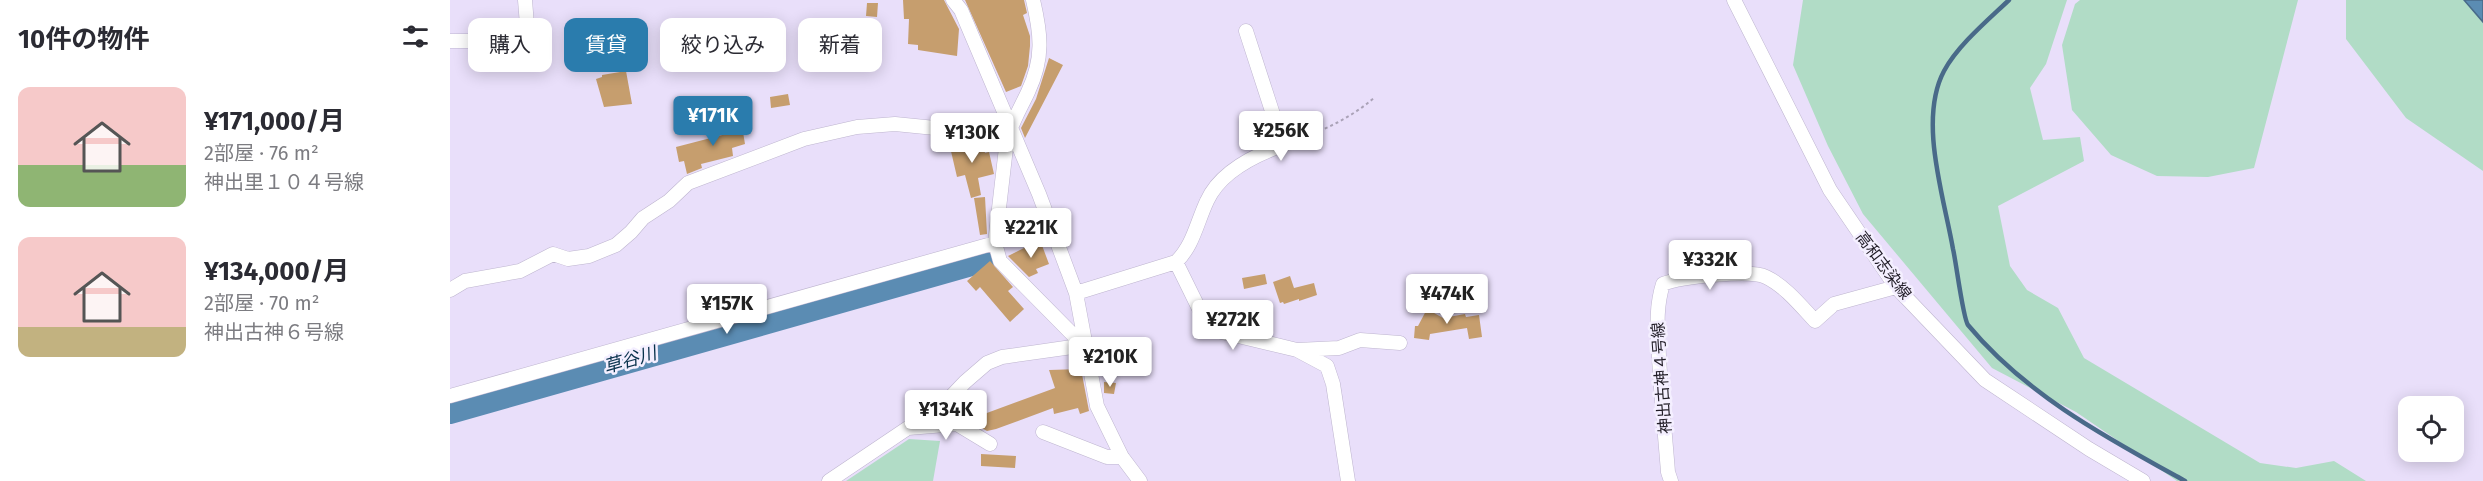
<!DOCTYPE html>
<html lang="ja">
<meta charset="utf-8">
<style>
:root{--surface:#fff;--page:#f7f7f7;--text:#2b2b33;--muted:#7c7c81;--accent:#2a7cad}
body{margin:0;font-family:"Fira Sans","Noto Sans JP",sans-serif;background:var(--page);color:var(--text);height:100vh;display:flex;flex-direction:column;font-size:22px;white-space:nowrap}
*{box-sizing:border-box;margin:0}
p{font-size:20px;color:var(--muted)}
.icon{flex:none;width:33px;height:33px;fill:none;stroke:currentColor;stroke-width:2;stroke-linecap:round;stroke-linejoin:round}
.map{position:relative;flex:1;overflow:hidden}
.details{display:flex;flex-direction:column;background:var(--surface);width:450px}
.details>*{flex:none}
.banner{position:absolute;left:18px;top:18px;width:570px;height:54px;display:flex;gap:12px}
.controls{position:absolute;left:1948px;top:396px;display:grid;gap:12px}
.controls a{display:grid;place-items:center;width:66px;height:66px;border-radius:12px;background:var(--surface);box-shadow:0 3px 15px #0003;font-size:30px}
.price{position:absolute;translate:-50% -51px;padding:0 14px;border-radius:6px;background:#fff;color:#222;font-size:20px;line-height:39px;filter:drop-shadow(0 2px 3px #0008)}
.price::after{content:'';position:absolute;left:50%;top:36px;width:18px;height:14px;margin-left:-9px;background:inherit;clip-path:polygon(0 0,100% 0,50% 100%)}
.price.active{background:var(--accent);color:#fff}
ul{padding:0;list-style:none}
li{display:flex;align-items:center;gap:18px;height:150px;padding:0 18px}
li span{display:grid;place-items:center;flex:none;width:168px;height:120px;border-radius:12px;color:#555}
li>.icon{margin-inline-start:auto}
span .icon{width:72px;height:72px;fill:#fffc;stroke-width:1}
li b{font-size:26px}
h2{display:flex;justify-content:space-between;align-items:center;height:72px;padding:0 18px;font-size:26px}
.tag{padding:0 21px;border-radius:12px;background:var(--surface);box-shadow:0 3px 15px #0003;font-size:21px;line-height:54px}
.tag.active{background:var(--accent);color:#fff}
main{display:flex;flex:1;min-height:0}
.map>svg:first-child{display:block}
.green{fill:#b1dcc6}
.water{fill:#5b8cb3;stroke:#496a89;stroke-width:1.5}
.lines{fill:none;stroke-linecap:round;stroke-linejoin:round}
.stream{stroke:#496a89;stroke-width:4.5}
.river{stroke:#5b8cb3;stroke-width:26}
.building{fill:#c69e6e}
.minor-casing{stroke:#beb5cf;stroke-width:15}
.path{stroke:#aaa2b7;stroke-width:2;stroke-dasharray:3 3;stroke-linecap:butt}
.minor{stroke:#fff;stroke-width:14}
.labels{text-anchor:middle;stroke-width:5;stroke-linejoin:round;paint-order:stroke}
.street-label{font-size:16px;fill:#201c26;stroke:#f4efff}
.water-label{font-size:18px;font-style:italic;fill:#08314c;stroke:#f4efff}
</style>
<main>
<section class="details">
<h2>10件の物件<svg class="icon" aria-label="filters" viewBox="0 0 24 24"><path d="M4 7h16M4 17h16"/><circle cx="9" cy="7" r="2"/><circle cx="15" cy="17" r="2"/></svg></h2>
<ul>
<li><span style="background:linear-gradient(#f6c9c9 65%,#8fb573 0)"><svg class="icon" aria-label="home" viewBox="0 0 24 24"><path d="M3 11l9-7 9 7M6 9v11h12V9"/></svg></span><div><b>¥171,000/月</b><p>2部屋 · 76 m²</p><p>神出里１０４号線</p></div></li>
<li><span style="background:linear-gradient(#f6c9c9 75%,#c2b280 0)"><svg class="icon" aria-label="home" viewBox="0 0 24 24"><path d="M3 11l9-7 9 7M6 9v11h12V9"/></svg></span><div><b>¥134,000/月</b><p>2部屋 · 70 m²</p><p>神出古神６号線</p></div></li>
</ul>
</section>
<div class="map">
<svg width="2033" height="481" viewBox="0 0 2033 481">
<rect width="100%" height="100%" fill="#e9dffa"/>
<path class="green" d="M 1353,0 L 1617,0 L 1596,64 L 1580,88 L 1593,140 L 1630,137 L 1634,161 L 1548,206 L 1560,266 L 1577,290 L 1608,308 L 1634,358 L 1810,463 L 1846,468 L 1884,461 L 1916,481 L 1727,481 L 1626,412 L 1542,368 L 1413,214 L 1378,146 L 1343,65 Z
M 1630,0 L 1848,0 L 1804,168 L 1758,177 L 1707,176 L 1661,155 L 1622,110 L 1612,45 L 1625,4 Z
M 1896,0 L 2033,0 L 2033,171 L 1956,118 L 1896,39 Z
M 459,439 L 490,441 L 483,481 L 396,481 Z"/>
<path class="water" d="M 2014,0 L 2033,0 L 2033,22 Z"/>
<g class="lines">
<path class="stream" d="M 1559,0 C 1538,20 1508,45 1494,71 C 1468,120 1494,197 1503,249 C 1506,261 1513,319 1518,325 C 1576,395 1657,438 1735,481"/>
<path class="river" d="M 0,411 L 532,260"/>
</g>
<path class="building" d="M 453,0 L 494,0 L 509,29 L 507,56 L 468,50 L 468,45 L 458,44 L 459,19 L 454,19 Z
M 515,0 L 574,0 L 577,13 L 573,15 L 580,36 L 580,46 L 578,66 L 571,86 L 556,92 Z
M 417,3 L 428,3 L 427,17 L 416,16 Z
M 599,58 L 613,65 L 575,138 L 571,128 L 586,99 Z
M 176,71 L 182,104 L 154,107 L 146,79 L 152,77 L 152,75 Z
M 338,94 L 340,105 L 321,108 L 320,97 Z
M 295,116 L 298,131 L 293,132 L 295,144 L 282,148 L 283,156 L 251,164 L 252,168 L 237,174 L 234,161 L 229,162 L 226,147 L 280,133 L 278,120 Z
M 532,140 L 535,153 L 539,152 L 544,174 L 528,178 L 531,195 L 521,198 L 515,175 L 507,177 L 500,147 Z
M 535,197 L 537,234 L 530,235 L 524,198 Z
M 590,240 L 599,264 L 586,269 L 588,273 L 579,277 L 558,256 Z
M 540,261 L 563,287 L 558,291 L 574,309 L 560,322 L 530,287 L 526,291 L 517,281 Z
M 815,274 L 817,284 L 794,289 L 792,278 Z
M 840,276 L 844,288 L 864,283 L 867,295 L 849,301 L 849,299 L 834,304 L 833,302 L 830,303 L 823,282 Z
M 977,309 L 993,318 L 1015,314 L 1016,317 L 1029,315 L 1032,337 L 1019,339 L 1017,328 L 980,334 L 979,340 L 964,338 L 965,326 L 968,326 Z
M 631,369 L 639,411 L 630,414 L 628,408 L 604,414 L 603,408 L 546,429 L 537,431 L 530,427 L 526,417 L 605,388 L 599,370 Z
M 654,382 L 666,383 L 664,394 L 654,393 Z
M 531,454 L 566,456 L 565,468 L 531,466 Z"/>
<g class="lines">
<g class="minor-casing">
<path id="minor" d="M 503,0 L 511,10 L 589,194 L 626,293 L 647,406 L 672,457 L 690,481
M 583,0 C 591,34 594,58 578,92 C 571,107 562,122 557,139 L 545,243 L 550,261 L 636,348
M 1284,0 L 1380,190 L 1446,287 L 1535,380 L 1639,449 L 1693,481
M 0,41 L 49,41 L 73,32 L 77,25 L 75,0
M 726,262 C 743,246 747,222 757,201 C 770,172 805,155 833,145 L 796,31
M 0,290 L 15,281 L 70,271 L 103,254 L 118,259 L 139,256 L 166,245 L 181,232 L 193,218 L 219,201 L 238,183 L 354,139 L 407,127 L 445,124 L 485,128 L 517,126 L 529,121 L 550,121 L 560,126
M 626,293 L 726,262 L 759,329 L 847,350 L 877,366 L 883,384 L 898,481
M 847,350 L 889,348 L 910,340 L 950,343
M 0,396 L 545,243
M 458,428 L 507,424 L 540,444
M 593,432 L 657,457 L 672,457
M 379,481 L 495,403 L 515,382 L 537,363 L 552,357 L 622,347 L 636,348
M 1221,481 L 1218,472 C 1215,434 1211,395 1209,357 C 1208,332 1205,309 1213,284 C 1230,277 1300,269 1316,277 C 1335,286 1351,306 1365,321 L 1384,304 L 1446,287"/>
</g>
<path class="path" d="M 847,140 C 876,129 901,118 925,97"/>
<use href="#minor" class="minor"/>
</g>
<g class="labels">
<g class="street-label">
<text transform="translate(1434 265) rotate(53)" y="6">高和志染線</text>
<text transform="translate(1211 378) rotate(-94)" y="6">神出古神４号線</text>
</g>
<g class="water-label">
<text transform="translate(180 360) rotate(-16)" y="6">草谷川</text>
</g>
</g>
</svg>
<div class="controls">
<a><svg class="icon" aria-label="locate" viewBox="0 0 24 24"><circle cx="12" cy="12" r="6"/><path d="M12 2v4M12 18v4M2 12h4M18 12h4"/></svg></a>
</div>
<b class="price active" style="left:263px;top:147px">¥171K</b>
<b class="price" style="left:831px;top:162px">¥256K</b>
<b class="price" style="left:522px;top:164px">¥130K</b>
<b class="price" style="left:581px;top:259px">¥221K</b>
<b class="price" style="left:1260px;top:291px">¥332K</b>
<b class="price" style="left:997px;top:325px">¥474K</b>
<b class="price" style="left:277px;top:335px">¥157K</b>
<b class="price" style="left:783px;top:351px">¥272K</b>
<b class="price" style="left:660px;top:388px">¥210K</b>
<b class="price" style="left:496px;top:441px">¥134K</b>
<div class="banner">
<a class="tag">購入</a>
<a class="tag active">賃貸</a>
<a class="tag">絞り込み</a>
<a class="tag">新着</a>
</div>
</div>
</main>
